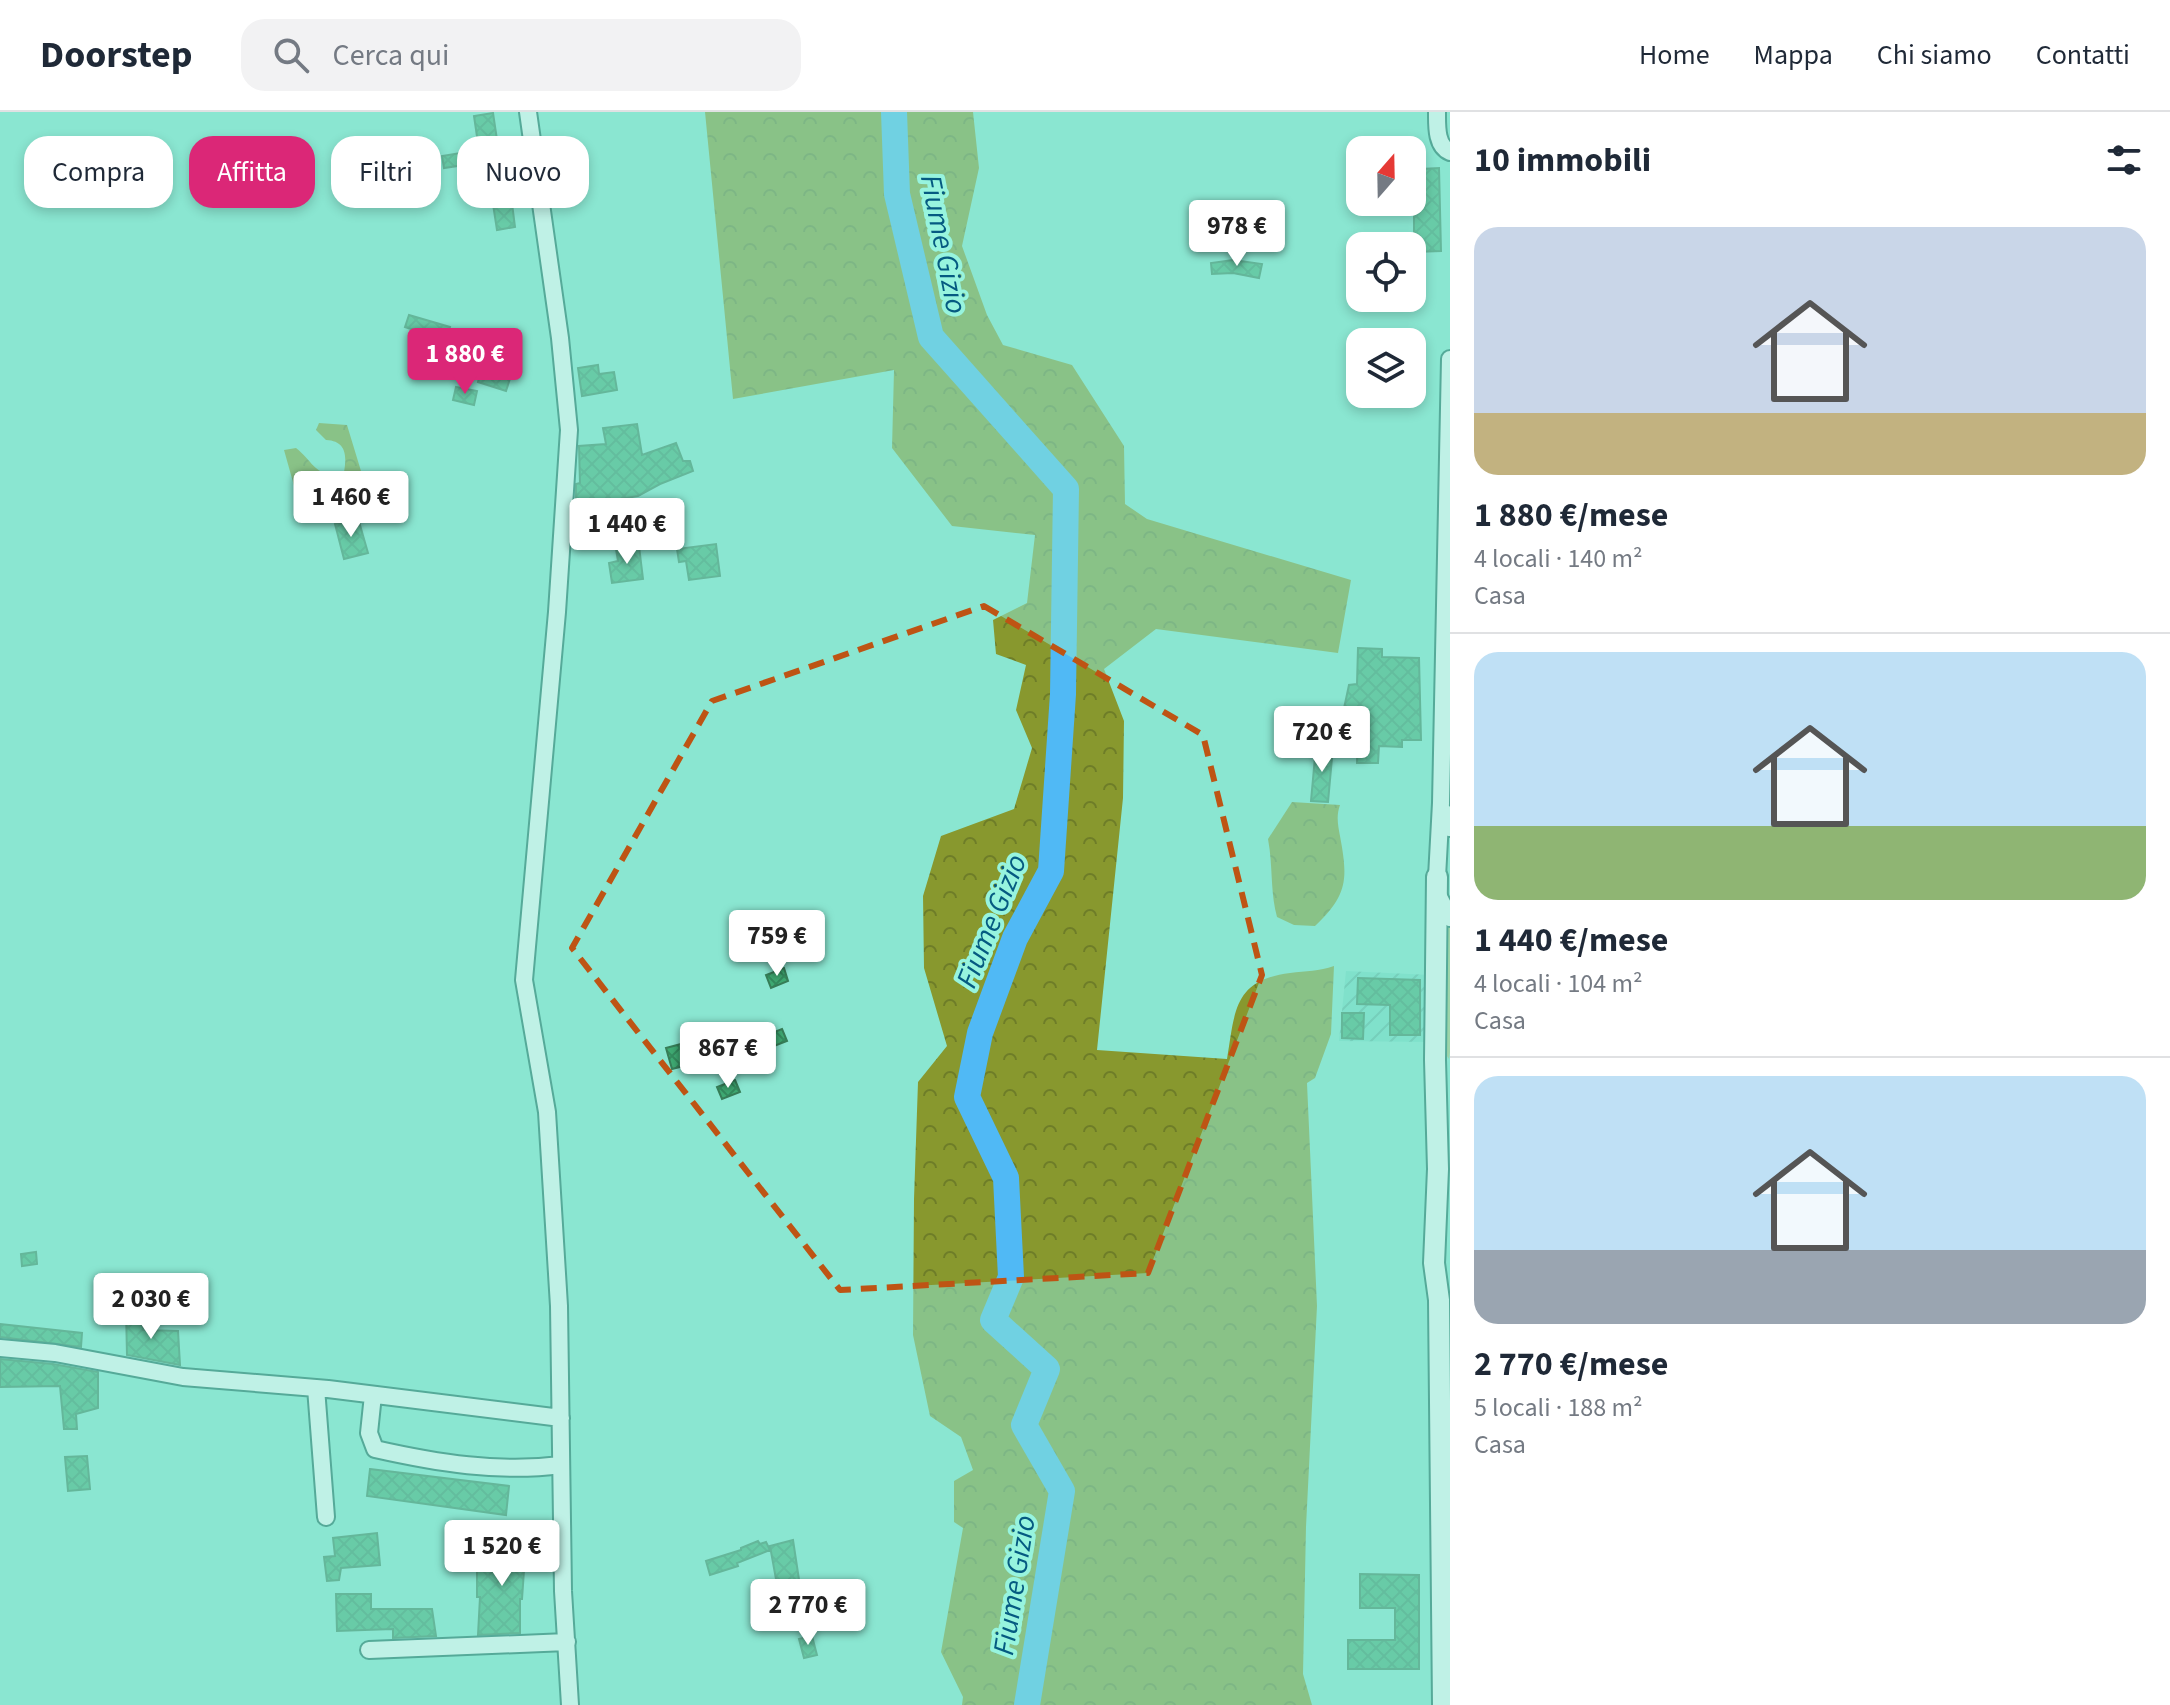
<!DOCTYPE html>
<html lang="it">
<meta charset="utf-8">
<style>
:root{--surface:#fff;--page:#f2f2f3;--text:#1f2937;--muted:#747a83;--line:#e0e1e3;--accent:#db2777}
body{margin:0;font-family:"Source Sans 3",sans-serif;background:var(--page);color:var(--text);height:100vh;display:flex;flex-direction:column;font-size:30px;white-space:nowrap}
*{box-sizing:border-box;margin:0}
p{font-size:26px;color:var(--muted)}
.icon{flex:none;width:44px;height:44px;fill:none;stroke:currentColor;stroke-width:2;stroke-linecap:round;stroke-linejoin:round}
.map{position:relative;flex:1;overflow:hidden}
.side{display:flex;flex-direction:column;background:var(--surface);width:720px}
.side>*{flex:none}
.hud{position:absolute;left:24px;top:24px;width:760px;height:72px;display:flex;gap:16px}
.needle{width:52px;rotate:20deg}
.fabs{position:absolute;left:1346px;top:24px;display:grid;gap:16px}
.fabs a{display:grid;place-items:center;width:80px;height:80px;border-radius:16px;background:var(--surface);box-shadow:0 4px 12px #0003;font-size:40px}
.price{position:absolute;translate:-50% -68px;padding:0 18px;border-radius:8px;background:#fff;color:#222;font-size:26px;line-height:52px;filter:drop-shadow(0 2px 4px #0008)}
.price::after{content:'';position:absolute;left:50%;top:48px;width:24px;height:18px;margin-left:-12px;background:inherit;clip-path:polygon(0 0,100% 0,50% 100%)}
.price.selected{background:var(--accent);color:#fff}
ul{padding:0;list-style:none}
li{display:grid;align-content:center;gap:16px;height:424px;padding:0 24px}
li+li{border-top:2px solid var(--line)}
li span{display:grid;place-items:center;height:248px;border-radius:24px;color:#555}
li>.icon{margin-inline-start:auto}
span .icon{width:144px;height:144px;fill:#fffc;stroke-width:1}
li b{font-size:34px}
h2{display:flex;justify-content:space-between;align-items:center;height:96px;padding:0 24px;font-size:34px}
.pill{padding:0 28px;border-radius:24px;background:var(--surface);box-shadow:0 4px 12px #0003;font-size:28px;line-height:72px}
.pill.selected{background:var(--accent);color:#fff}
header{display:flex;align-items:center;gap:48px;box-sizing:border-box;height:112px;padding:0 40px;background:var(--surface);border-bottom:2px solid var(--line)}
header strong{font-size:38px}
nav{display:flex;gap:44px;margin-inline-start:auto;font-size:28px}
.search{width:560px;height:72px;background:var(--page);display:flex;align-items:center;gap:20px;box-sizing:border-box;padding:0 28px;border-radius:24px;color:var(--muted);font-size:30px}
main{display:flex;flex:1;min-height:0}
.map>svg:first-child{display:block}
.industrial{fill:url(#industrial-furrows)}
.grass{fill:#b4c279}
.forest{fill:url(#forest-crowns)}
.lines{fill:none;stroke-linecap:round;stroke-linejoin:round}
.river{stroke:#50b9f5;stroke-width:26}
.building{fill:url(#building-cross-hatch);stroke:#377e58;stroke-width:2}
.minor-casing{stroke:#156254;stroke-width:20}
.major-casing{stroke:#156254;stroke-width:24}
.minor{stroke:#fff;stroke-width:16}
.major{stroke:#fff;stroke-width:20}
.marked{fill:none;stroke:#be5414;stroke-width:6;stroke-dasharray:16 10;stroke-linejoin:round}
.labels{text-anchor:middle;stroke-width:8;stroke-linejoin:round;paint-order:stroke}
.water-label{font-size:30px;font-style:italic;fill:#055a81;stroke:#97f4de}
</style>
<header>
<strong>Doorstep</strong>
<div class="search"><svg class="icon" aria-label="search" viewBox="0 0 24 24"><circle cx="10" cy="10" r="6"/><path d="M15 15l6 6"/></svg>Cerca qui</div>
<nav><a>Home</a><a>Mappa</a><a>Chi siamo</a><a>Contatti</a></nav>
</header>
<main>
<div class="map">
<svg width="1450" height="1593" viewBox="0 0 1450 1593">
<defs>
<pattern id="industrial-furrows" width="10" height="10" patternUnits="userSpaceOnUse" patternTransform="scale(2)"><rect width="10" height="10" fill="#73dcc4"/><path d="M-1 1l2-2M0 10L10 0M9 11l2-2" fill="none" stroke="#5db4a0"/></pattern>
<pattern id="forest-crowns" width="20" height="18" patternUnits="userSpaceOnUse" patternTransform="scale(2)"><rect width="20" height="18" fill="#88982e"/><path d="M2 6a3 3 0 1 1 6 0M12 15a3 3 0 1 1 6 0" fill="none" stroke="#6e7d28"/></pattern>
<pattern id="building-cross-hatch" width="8" height="8" patternUnits="userSpaceOnUse" patternTransform="scale(2)"><rect width="8" height="8" fill="#3fab73"/><path d="M0 0l8 8M0 8l8-8" fill="none" stroke="#348d5f"/></pattern>
</defs>
<rect width="100%" height="100%" fill="#8ae6d1"/>
<path class="industrial" d="M 1346,859 L 1430,863 L 1428,930 L 1339,929 Z"/>
<path class="grass" d="M 1450,814 L 1450,940 L 1449,947 L 1442,937 L 1445,818 Z"/>
<path class="forest" d="M 705,0 L 973,0 L 979,56 L 962,134 L 987,203 L 1003,233 L 1072,253 L 1124,334 L 1125,392 L 1147,407 L 1351,468 L 1338,541 L 1156,517 L 1104,557 L 1124,609 L 1123,686 L 1097,938 L 1227,947 C 1235,900 1233,868 1290,861 C 1306,859 1319,859 1334,854 L 1331,922 L 1315,966 L 1307,971 L 1317,1194 L 1306,1415 L 1303,1562 L 1312,1593 L 962,1593 L 963,1585 L 941,1540 L 963,1416 L 954,1410 L 954,1369 L 973,1358 L 961,1325 L 930,1304 L 913,1223 L 914,1087 L 918,970 L 947,934 L 924,856 L 923,784 L 941,724 L 1014,697 L 1032,636 L 1016,598 L 1026,553 L 996,542 L 993,508 L 1027,491 L 1035,423 L 952,414 L 892,336 L 894,258 L 733,287 Z
M 319,311 L 347,313 L 368,382 L 307,393 L 298,388 L 284,338 L 296,336 C 315,351 315,367 344,360 C 347,343 346,329 326,328 L 316,318 Z
M 1292,690 L 1340,693 C 1336,704 1338,713 1340,724 C 1348,767 1348,783 1315,814 L 1294,813 L 1277,805 C 1270,779 1273,753 1268,727 Z"/>
<g class="lines">
<path class="river" d="M 894,0 L 897,82 L 931,225 L 1066,377 L 1063,582 L 1051,759 L 1015,826 L 980,921 L 967,985 L 1006,1066 L 1011,1165 L 993,1208 L 1047,1257 L 1024,1313 L 1062,1379 L 1027,1593"/>
</g>
<path class="building" d="M 493,1 L 500,48 L 514,46 L 518,75 L 510,76 L 515,115 L 497,118 L 491,79 L 487,79 L 484,50 L 444,56 L 442,44 L 479,38 L 474,4 Z
M 1439,56 L 1441,139 L 1414,140 L 1414,71 L 1421,71 L 1421,57 Z
M 1233,148 L 1262,152 L 1259,166 L 1233,161 L 1212,162 L 1211,151 Z
M 409,203 L 450,215 L 446,228 L 405,215 Z
M 458,223 L 518,242 L 506,279 L 478,270 L 485,246 L 454,235 Z
M 598,253 L 599,262 L 614,260 L 617,278 L 582,284 L 578,256 Z
M 456,275 L 477,279 L 474,293 L 453,288 Z
M 637,312 L 642,343 L 676,331 L 683,349 L 690,349 L 693,359 L 660,372 L 638,384 L 602,390 L 603,403 L 576,406 L 576,372 L 580,371 L 579,334 L 606,332 L 603,316 Z
M 358,406 L 368,441 L 344,447 L 335,412 Z
M 716,432 L 720,464 L 689,468 L 686,449 L 679,450 L 677,437 Z
M 639,434 L 643,467 L 612,471 L 609,451 L 618,449 L 616,437 Z
M 1358,536 L 1382,537 L 1382,545 L 1419,546 L 1421,628 L 1402,628 L 1402,635 L 1379,634 L 1378,651 L 1357,651 L 1358,616 L 1340,615 L 1349,573 L 1357,572 Z
M 1316,634 L 1333,635 L 1328,690 L 1311,689 Z
M 784,856 L 788,869 L 771,876 L 766,863 Z
M 1358,866 L 1420,868 L 1420,923 L 1390,923 L 1390,893 L 1357,892 Z
M 1342,901 L 1364,901 L 1363,927 L 1342,926 Z
M 752,913 L 758,935 L 672,957 L 666,936 Z
M 782,917 L 787,929 L 769,936 L 764,924 Z
M 735,968 L 740,980 L 722,987 L 717,975 Z
M 36,1140 L 37,1152 L 22,1154 L 21,1142 Z
M 143,1197 L 143,1218 L 178,1219 L 180,1253 L 127,1243 L 126,1198 Z
M 0,1212 L 82,1221 L 81,1235 L 0,1225 Z
M 0,1247 L 53,1252 L 98,1260 L 98,1296 L 76,1302 L 77,1317 L 64,1317 L 60,1274 L 0,1275 Z
M 87,1344 L 90,1377 L 68,1379 L 65,1345 Z
M 370,1357 L 509,1374 L 506,1403 L 367,1384 Z
M 377,1421 L 380,1453 L 341,1456 L 339,1468 L 327,1469 L 324,1445 L 335,1444 L 333,1426 Z
M 491,1427 L 526,1430 L 522,1487 L 520,1487 L 520,1521 L 478,1523 L 480,1485 L 477,1485 L 477,1456 L 489,1455 Z
M 793,1428 L 806,1514 L 785,1517 L 770,1434 Z
M 758,1429 L 760,1432 L 766,1430 L 770,1438 L 737,1451 L 738,1454 L 710,1463 L 706,1449 L 741,1438 L 741,1436 Z
M 1360,1462 L 1419,1463 L 1419,1557 L 1348,1557 L 1348,1528 L 1395,1528 L 1395,1496 L 1360,1496 Z
M 336,1482 L 371,1482 L 371,1497 L 432,1497 L 436,1524 L 393,1526 L 393,1517 L 337,1519 Z
M 812,1524 L 817,1543 L 804,1546 L 799,1527 Z"/>
<g class="lines">
<g class="minor-casing">
<path id="minor" d="M 528,0 L 560,226 L 569,318 L 557,500 L 524,868 L 547,1000 L 559,1194 L 563,1479 L 570,1593
M 1437,0 C 1437,14 1436,34 1450,40
M 1450,247 L 1441,691 L 1437,765 L 1438,783 L 1450,806
M 0,1236 L 55,1241 L 183,1265 L 328,1277 L 561,1306
M 316,1276 L 326,1405
M 373,1283 L 369,1321 L 375,1337 C 437,1351 499,1361 561,1353
M 369,1538 L 567,1530"/>
</g>
<g class="major-casing">
<path id="major" d="M 1443,702 L 1450,714
M 1437,765 L 1435,948 L 1438,1057 L 1434,1151 L 1439,1188 L 1443,1593"/>
</g>
<use href="#minor" class="minor"/>
<use href="#major" class="major"/>
</g>
<path d="M0 0H1450V1593H0ZM 984,494 L 1203,623 L 1262,863 L 1148,1161 L 840,1178 L 572,836 L 712,589 Z" fill="#8ae6d1" fill-opacity=".55" fill-rule="evenodd"/>
<path class="marked" d="M 984,494 L 1203,623 L 1262,863 L 1148,1161 L 840,1178 L 572,836 L 712,589 Z"/>
<g class="labels">
<g class="water-label">
<text transform="translate(944 132) rotate(79)" y="10">Fiume Gizio</text>
<text transform="translate(991 809) rotate(-68)" y="10">Fiume Gizio</text>
<text transform="translate(1014 1473) rotate(-81)" y="10">Fiume Gizio</text>
</g>
</g>
</svg>
<div class="fabs">
<a><svg class="needle" viewBox="-14 -14 28 28"><path d="M0-13l5 13h-10z" fill="#e53935"/><path d="M0 13l5-13h-10z" fill="#747a83"/></svg></a>
<a><svg class="icon" aria-label="locate" viewBox="0 0 24 24"><circle cx="12" cy="12" r="6"/><path d="M12 2v4M12 18v4M2 12h4M18 12h4"/></svg></a>
<a><svg class="icon" aria-label="layers" viewBox="0 0 24 24"><path d="M12 4l9 5-9 5-9-5zM3 14l9 5 9-5"/></svg></a>
</div>
<b class="price" style="left:1237px;top:156px">978 €</b>
<b class="price selected" style="left:465px;top:284px">1 880 €</b>
<b class="price" style="left:351px;top:427px">1 460 €</b>
<b class="price" style="left:627px;top:454px">1 440 €</b>
<b class="price" style="left:1322px;top:662px">720 €</b>
<b class="price" style="left:777px;top:866px">759 €</b>
<b class="price" style="left:728px;top:978px">867 €</b>
<b class="price" style="left:151px;top:1229px">2 030 €</b>
<b class="price" style="left:502px;top:1476px">1 520 €</b>
<b class="price" style="left:808px;top:1535px">2 770 €</b>
<div class="hud">
<a class="pill">Compra</a>
<a class="pill selected">Affitta</a>
<a class="pill">Filtri</a>
<a class="pill">Nuovo</a>
</div>
</div>
<section class="side">
<h2>10 immobili<svg class="icon" aria-label="filters" viewBox="0 0 24 24"><path d="M4 7h16M4 17h16"/><circle cx="9" cy="7" r="2"/><circle cx="15" cy="17" r="2"/></svg></h2>
<ul>
<li><span style="background:linear-gradient(#c9d6e8 75%,#c2b280 0)"><svg class="icon" aria-label="home" viewBox="0 0 24 24"><path d="M3 11l9-7 9 7M6 9v11h12V9"/></svg></span><div><b>1 880 €/mese</b><p>4 locali · 140 m²</p><p>Casa</p></div></li>
<li><span style="background:linear-gradient(#bfe0f5 70%,#8fb573 0)"><svg class="icon" aria-label="home" viewBox="0 0 24 24"><path d="M3 11l9-7 9 7M6 9v11h12V9"/></svg></span><div><b>1 440 €/mese</b><p>4 locali · 104 m²</p><p>Casa</p></div></li>
<li><span style="background:linear-gradient(#bfe0f5 70%,#9aa5b1 0)"><svg class="icon" aria-label="home" viewBox="0 0 24 24"><path d="M3 11l9-7 9 7M6 9v11h12V9"/></svg></span><div><b>2 770 €/mese</b><p>5 locali · 188 m²</p><p>Casa</p></div></li>
</ul>
</section>
</main>
